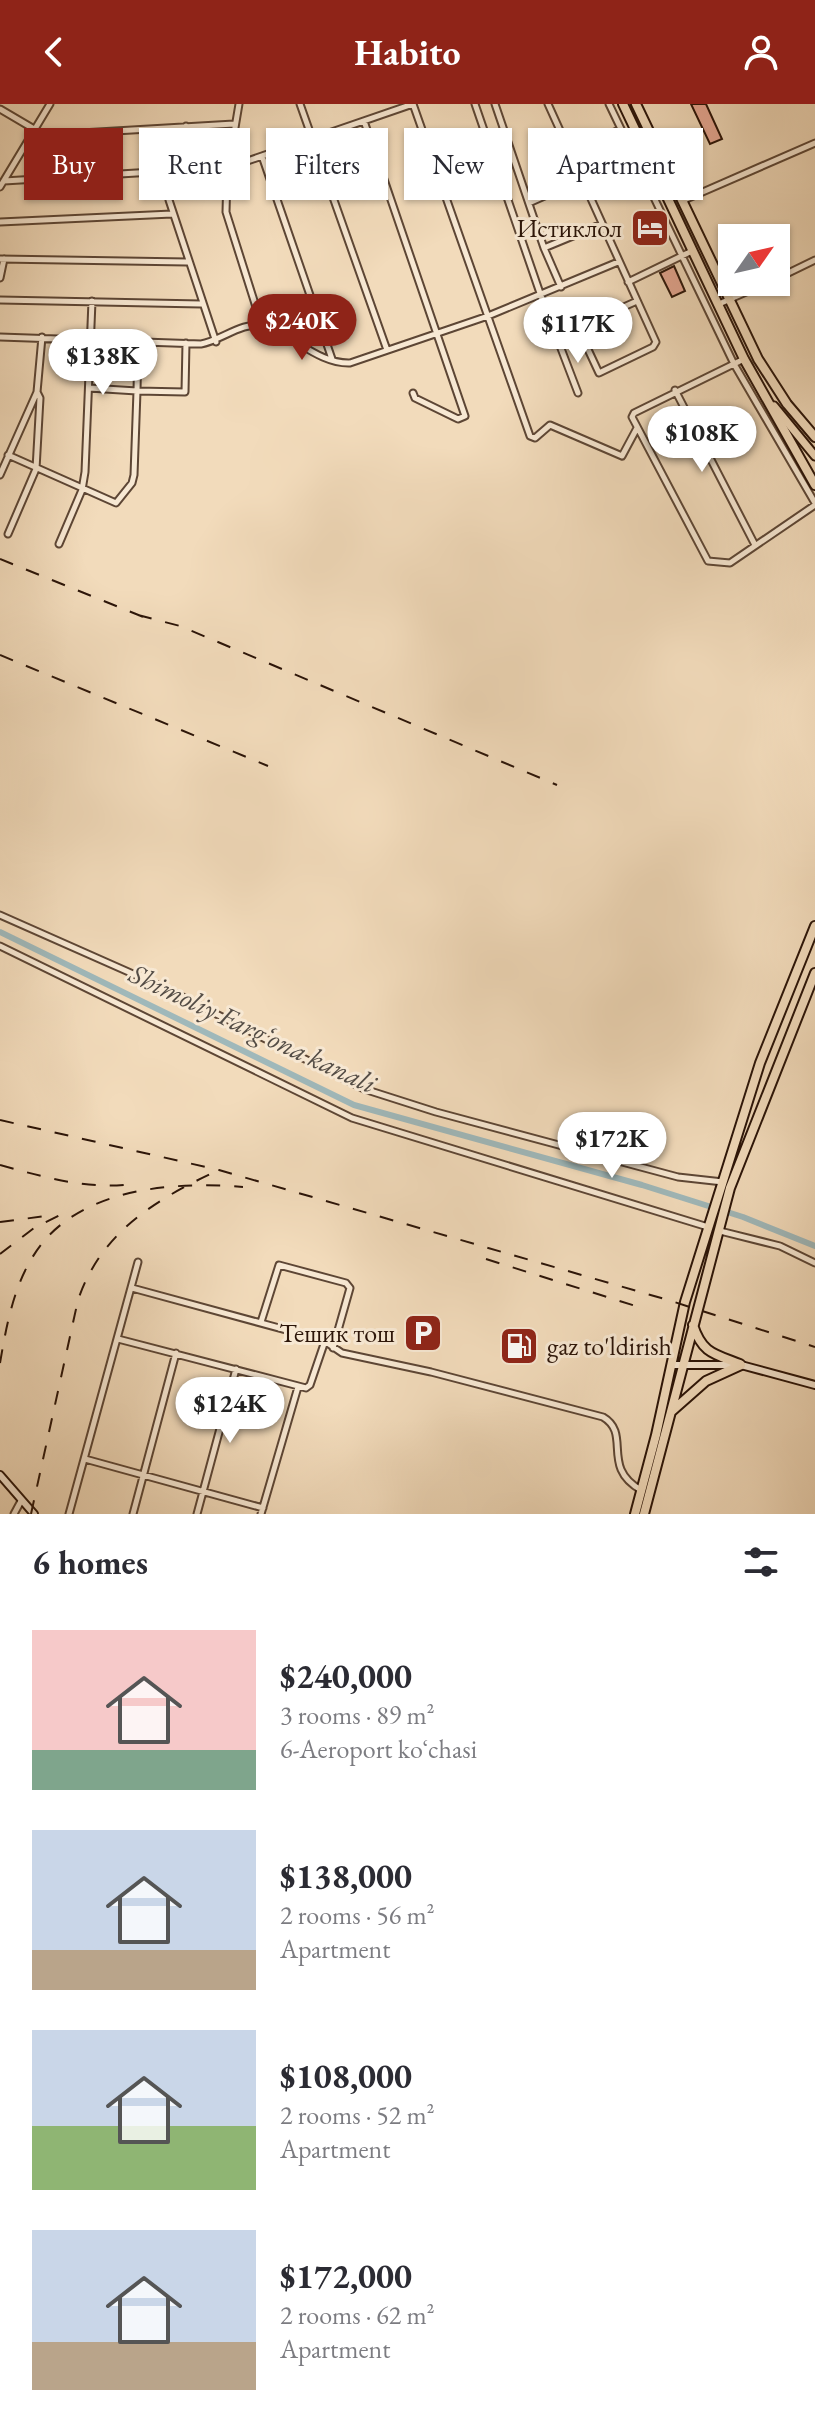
<!DOCTYPE html>
<meta charset="utf-8">
<style>
:root{--surface:#fff;--page:#f2f2f3;--text:#2b2b33;--muted:#7c7c81;--accent:#8f2418}
body{margin:0;font-family:"EB Garamond",serif;background:var(--page);color:var(--text);height:100vh;display:flex;flex-direction:column;font-size:30px;white-space:nowrap}
*{box-sizing:border-box;margin:0}
p{font-size:26px;color:var(--muted)}
.icon{flex:none;width:44px;height:44px;fill:none;stroke:currentColor;stroke-width:2;stroke-linecap:round;stroke-linejoin:round}
.map{position:relative;height:1410px;overflow:hidden}
.drawer{display:flex;flex-direction:column;background:var(--surface);flex:1}
.drawer>*{flex:none}
.guide{position:absolute;left:24px;top:24px;width:768px;height:72px;display:flex;gap:16px}
.needle{width:52px;rotate:56deg}
.tools{position:absolute;left:718px;top:120px;display:grid;gap:16px}
.tools a{display:grid;place-items:center;width:72px;height:72px;border-radius:0px;background:var(--surface);box-shadow:0 2px 6px #0004;font-size:40px}
.price{position:absolute;translate:-50% -68px;padding:0 18px;border-radius:28px;background:#fff;color:#222;font-size:26px;line-height:52px;filter:drop-shadow(0 2px 4px #0008)}
.price::after{content:'';position:absolute;left:50%;top:48px;width:24px;height:18px;margin-left:-12px;background:inherit;clip-path:polygon(0 0,100% 0,50% 100%)}
.price.active{background:var(--accent);color:#fff}
ul{padding:0;list-style:none}
li{display:flex;align-items:center;gap:24px;height:200px;padding:0 32px}
li span{display:grid;place-items:center;flex:none;width:224px;height:160px;border-radius:0px;color:#555}
li>.icon{margin-inline-start:auto}
span .icon{width:96px;height:96px;fill:#fffc;stroke-width:1}
li b{font-size:34px}
h2{display:flex;justify-content:space-between;align-items:center;height:96px;padding:0 32px;font-size:34px}
.chip{padding:0 28px;border-radius:0px;background:var(--surface);box-shadow:0 2px 6px #0004;font-size:28px;line-height:72px}
.chip.active{background:var(--accent);color:#fff}
header{display:flex;justify-content:space-between;align-items:center;height:104px;padding:0 32px;background:var(--accent);color:#fff;font-size:36px;font-weight:700}
.map>svg:first-child{display:block}
.lines{fill:none;stroke-linecap:round;stroke-linejoin:round}
.canal{stroke:#9fb8ba;stroke-width:6}
.building{fill:#e7a994;stroke:#2b1408;stroke-width:2}
.street-casing{stroke:#5d4635;stroke-width:9}
.secondary-casing{stroke:#2b1408;stroke-width:10}
.primary-casing{stroke:#2b1408;stroke-width:11}
.highway-casing{stroke:#2b1408;stroke-width:12}
.street{stroke:#f7e8d3;stroke-width:5}
.secondary{stroke:#f7e8d3;stroke-width:6}
.primary{stroke:#f2dbbb;stroke-width:7}
.highway{stroke:#f2dbbb;stroke-width:8}
.rail{stroke:#2b1408;stroke-width:2;stroke-dasharray:14 14;stroke-linecap:butt}
.labels{text-anchor:middle;stroke-width:6;stroke-linejoin:round;paint-order:stroke}
.poi-label{font-size:26px;fill:#2b1408;stroke:#f7e8d3;text-anchor:end}
.water-label{font-size:28px;font-style:italic;fill:#544d46;stroke:#f7e8d3}
</style>
<header><svg class="icon" aria-label="back" viewBox="0 0 24 24"><path d="M15 5l-7 7 7 7"/></svg>Habito<svg class="icon" aria-label="person" viewBox="0 0 24 24"><circle cx="12" cy="8" r="4"/><path d="M4 21q1-7 8-7t8 7"/></svg></header>
<div class="map">
<svg width="815" height="1410" viewBox="0 0 815 1410">
<rect width="100%" height="100%" fill="#f2dbbb"/>
<filter id="stains"><feTurbulence type="fractalNoise" baseFrequency=".0025" numOctaves="4"/><feColorMatrix values="0 0 0 0 .2 0 0 0 0 .09 0 0 0 0 .02 0 0 0 .5 -.17"/></filter>
<radialGradient id="worn" r=".72"><stop offset=".6" stop-color="#630" stop-opacity="0"/><stop offset="1" stop-color="#630" stop-opacity=".3"/></radialGradient>
<g class="lines">
<path class="canal" d="M 0,828 L 354,1001 L 642,1081 L 743,1113 L 815,1142"/>
</g>
<path class="building" d="M 691,0 L 706,0 L 722,35 L 710,40 Z
M 674,162 L 685,187 L 672,193 L 660,169 Z"/>
<g class="lines">
<g class="street-casing">
<path id="street" d="M 239,0 L 227,71 L 226,108 L 262,222
M 300,0 L 387,246
M 413,0 L 530,332 L 535,334 L 550,321 L 622,352 L 637,324
M 475,0 L 541,192 L 578,289
M 495,0 L 544,144 L 561,183
M 548,0 L 656,238 L 653,243 L 599,269 L 578,224
M 609,0 L 734,260 L 815,399
M 0,5 L 34,25
M 364,17 L 465,312 L 458,315 L 415,294 L 413,289
M 186,22 L 186,83
M 30,32 L 234,20
M 570,48 L 621,25
M 262,52 L 332,255
M 230,63 L 413,0
M 4,77 L 186,66
M 0,83 L 50,0
M 682,97 L 815,39
M 529,99 L 583,75
M 0,118 L 172,110
M 544,144 L 602,120
M 0,155 L 187,158
M 0,174 L 4,155
M 776,175 L 815,156
M 628,178 L 692,147
M 0,196 L 201,200
M 719,200 L 769,178
M 0,233 L 201,240 C 220,237 243,217 262,222 C 292,229 317,260 350,259 L 488,212 L 618,158
M 557,233 L 637,197
M 216,238 L 169,96 L 173,87 L 227,71
M 744,255 L 634,309 L 632,313 L 708,457 L 730,459 L 815,401
M 89,284 L 137,287 L 138,237
M 675,286 L 755,441
M 8,351 L 116,399 L 132,379 L 134,371 L 137,287 L 185,288 L 186,239
M 0,371 L 37,288 L 42,233
M 8,430 L 36,365 L 40,294 L 37,288
M 59,440 L 82,386 L 85,368 L 92,197
M 0,811 L 167,885 L 364,985 L 436,1008 L 678,1073 L 723,1078
M 0,842 L 352,1014 L 708,1123
M 720,1127 L 780,1142 L 815,1159
M 132,1184 L 323,1236 L 342,1249 L 431,1268 L 603,1313 C 632,1330 600,1363 641,1386
M 261,1218 L 279,1161 L 346,1179 L 350,1184 L 333,1244
M 118,1235 L 306,1284 L 310,1281 L 325,1237
M 85,1355 L 263,1404
M 14,1410 L 21,1397
M 69,1410 L 138,1158
M 133,1410 L 176,1249
M 197,1410 L 236,1265
M 261,1410 L 298,1283"/>
</g>
<g class="secondary-casing">
<path id="secondary" d="M 672,1261 L 741,1261 L 815,1281
M 0,1371 L 34,1410"/>
</g>
<g class="primary-casing">
<path id="primary" d="M 774,302 L 815,352"/>
</g>
<g class="highway-casing">
<path id="highway" d="M 623,0 L 744,255 L 815,381
M 636,0 L 758,255 L 787,300 L 815,333
M 693,1221 C 702,1249 714,1250 740,1260
M 672,1307 L 706,1277 L 741,1261
M 635,1410 L 656,1331 L 685,1198 L 760,959 L 815,822
M 644,1410 L 730,1084 L 815,869"/>
</g>
<use href="#street" class="street"/>
<use href="#secondary" class="secondary"/>
<use href="#primary" class="primary"/>
<use href="#highway" class="highway"/>
<path class="rail" d="M 0,455 L 146,514
M 138,511 L 180,522 L 557,681
M 0,551 L 268,662
M 0,1016 L 219,1066 L 668,1196 L 815,1243
M 0,1061 C 44,1073 87,1086 133,1080
M 0,1118 L 46,1112
M 0,1150 L 34,1124 L 66,1108
M 486,1155 L 642,1204
M 0,1259 C 6,1224 13,1185 32,1154 C 73,1084 171,1077 243,1083
M 31,1410 L 78,1196 C 101,1128 156,1095 219,1066"/>
</g>
<defs>
<g id="hotel-square" transform="scale(2)"><rect x="-9" y="-9" width="18" height="18" rx="4" fill="#8f2418" stroke="#f7e8d3"/><path d="M-6-4.5h1.5V1H6V5H4.5V3h-9V5H-6ZM-4 0a1.8 1.8 0 1 1 3.6 0ZM.5 0V-2.5h3Q6-2.5 6 0Z" fill="#fff"/></g>
<g id="parking-square" transform="scale(2)"><rect x="-9" y="-9" width="18" height="18" rx="4" fill="#8f2418" stroke="#f7e8d3"/><path d="M-3.5-5.5H1a3.5 3.5 0 0 1 0 7H-1V5.5H-3.5ZM-1-3.4V-.6H.8a1.4 1.4 0 0 0 0-2.8Z" fill="#fff"/></g>
<g id="fuel-square" transform="scale(2)"><rect x="-9" y="-9" width="18" height="18" rx="4" fill="#8f2418" stroke="#f7e8d3"/><path d="M-5.5-6h7V0h2V4h1.3V-2.5L3-4.5l.8-.8L6-3V5H2.5V1h-1V6h-7ZM-4.2-4.7v3.2H.2V-4.7Z" fill="#fff"/></g>
</defs>
<g fill-rule="evenodd">
<use href="#hotel-square" x="650" y="124"/>
<use href="#parking-square" x="423" y="1229"/>
<use href="#fuel-square" x="519" y="1242"/>
</g>
<g class="labels">
<g class="poi-label">
<text x="622" y="133">Истиклол</text>
<text x="395" y="1238">Тешик тош</text>
<text x="547" y="1251" text-anchor="start">gaz to'ldirish</text>
</g>
<g class="water-label">
<text transform="translate(253 924) rotate(25)" y="10">Shimoliy Fargʻona kanali</text>
</g>
</g>
<rect width="100%" height="100%" filter="url(#stains)"/>
<rect width="100%" height="100%" fill="url(#worn)"/>
</svg>
<div class="tools">
<a><svg class="needle" viewBox="-14 -14 28 28"><path d="M0-13l5 13h-10z" fill="#e53935"/><path d="M0 13l5-13h-10z" fill="#7c7c81"/></svg></a>
</div>
<b class="price active" style="left:302px;top:258px">$240K</b>
<b class="price" style="left:578px;top:261px">$117K</b>
<b class="price" style="left:103px;top:293px">$138K</b>
<b class="price" style="left:702px;top:370px">$108K</b>
<b class="price" style="left:612px;top:1076px">$172K</b>
<b class="price" style="left:230px;top:1341px">$124K</b>
<div class="guide">
<a class="chip active">Buy</a>
<a class="chip">Rent</a>
<a class="chip">Filters</a>
<a class="chip">New</a>
<a class="chip">Apartment</a>
</div>
</div>
<section class="drawer">
<h2>6 homes<svg class="icon" aria-label="filters" viewBox="0 0 24 24"><path d="M4 7h16M4 17h16"/><circle cx="9" cy="7" r="2"/><circle cx="15" cy="17" r="2"/></svg></h2>
<ul>
<li><span style="background:linear-gradient(#f6c9c9 75%,#7fa58c 0)"><svg class="icon" aria-label="home" viewBox="0 0 24 24"><path d="M3 11l9-7 9 7M6 9v11h12V9"/></svg></span><div><b>$240,000</b><p>3 rooms · 89 m²</p><p>6-Aeroport koʻchasi</p></div></li>
<li><span style="background:linear-gradient(#c9d6e8 75%,#b9a48a 0)"><svg class="icon" aria-label="home" viewBox="0 0 24 24"><path d="M3 11l9-7 9 7M6 9v11h12V9"/></svg></span><div><b>$138,000</b><p>2 rooms · 56 m²</p><p>Apartment</p></div></li>
<li><span style="background:linear-gradient(#c9d6e8 60%,#8fb573 0)"><svg class="icon" aria-label="home" viewBox="0 0 24 24"><path d="M3 11l9-7 9 7M6 9v11h12V9"/></svg></span><div><b>$108,000</b><p>2 rooms · 52 m²</p><p>Apartment</p></div></li>
<li><span style="background:linear-gradient(#c9d6e8 70%,#b9a48a 0)"><svg class="icon" aria-label="home" viewBox="0 0 24 24"><path d="M3 11l9-7 9 7M6 9v11h12V9"/></svg></span><div><b>$172,000</b><p>2 rooms · 62 m²</p><p>Apartment</p></div></li>
</ul>
</section>
